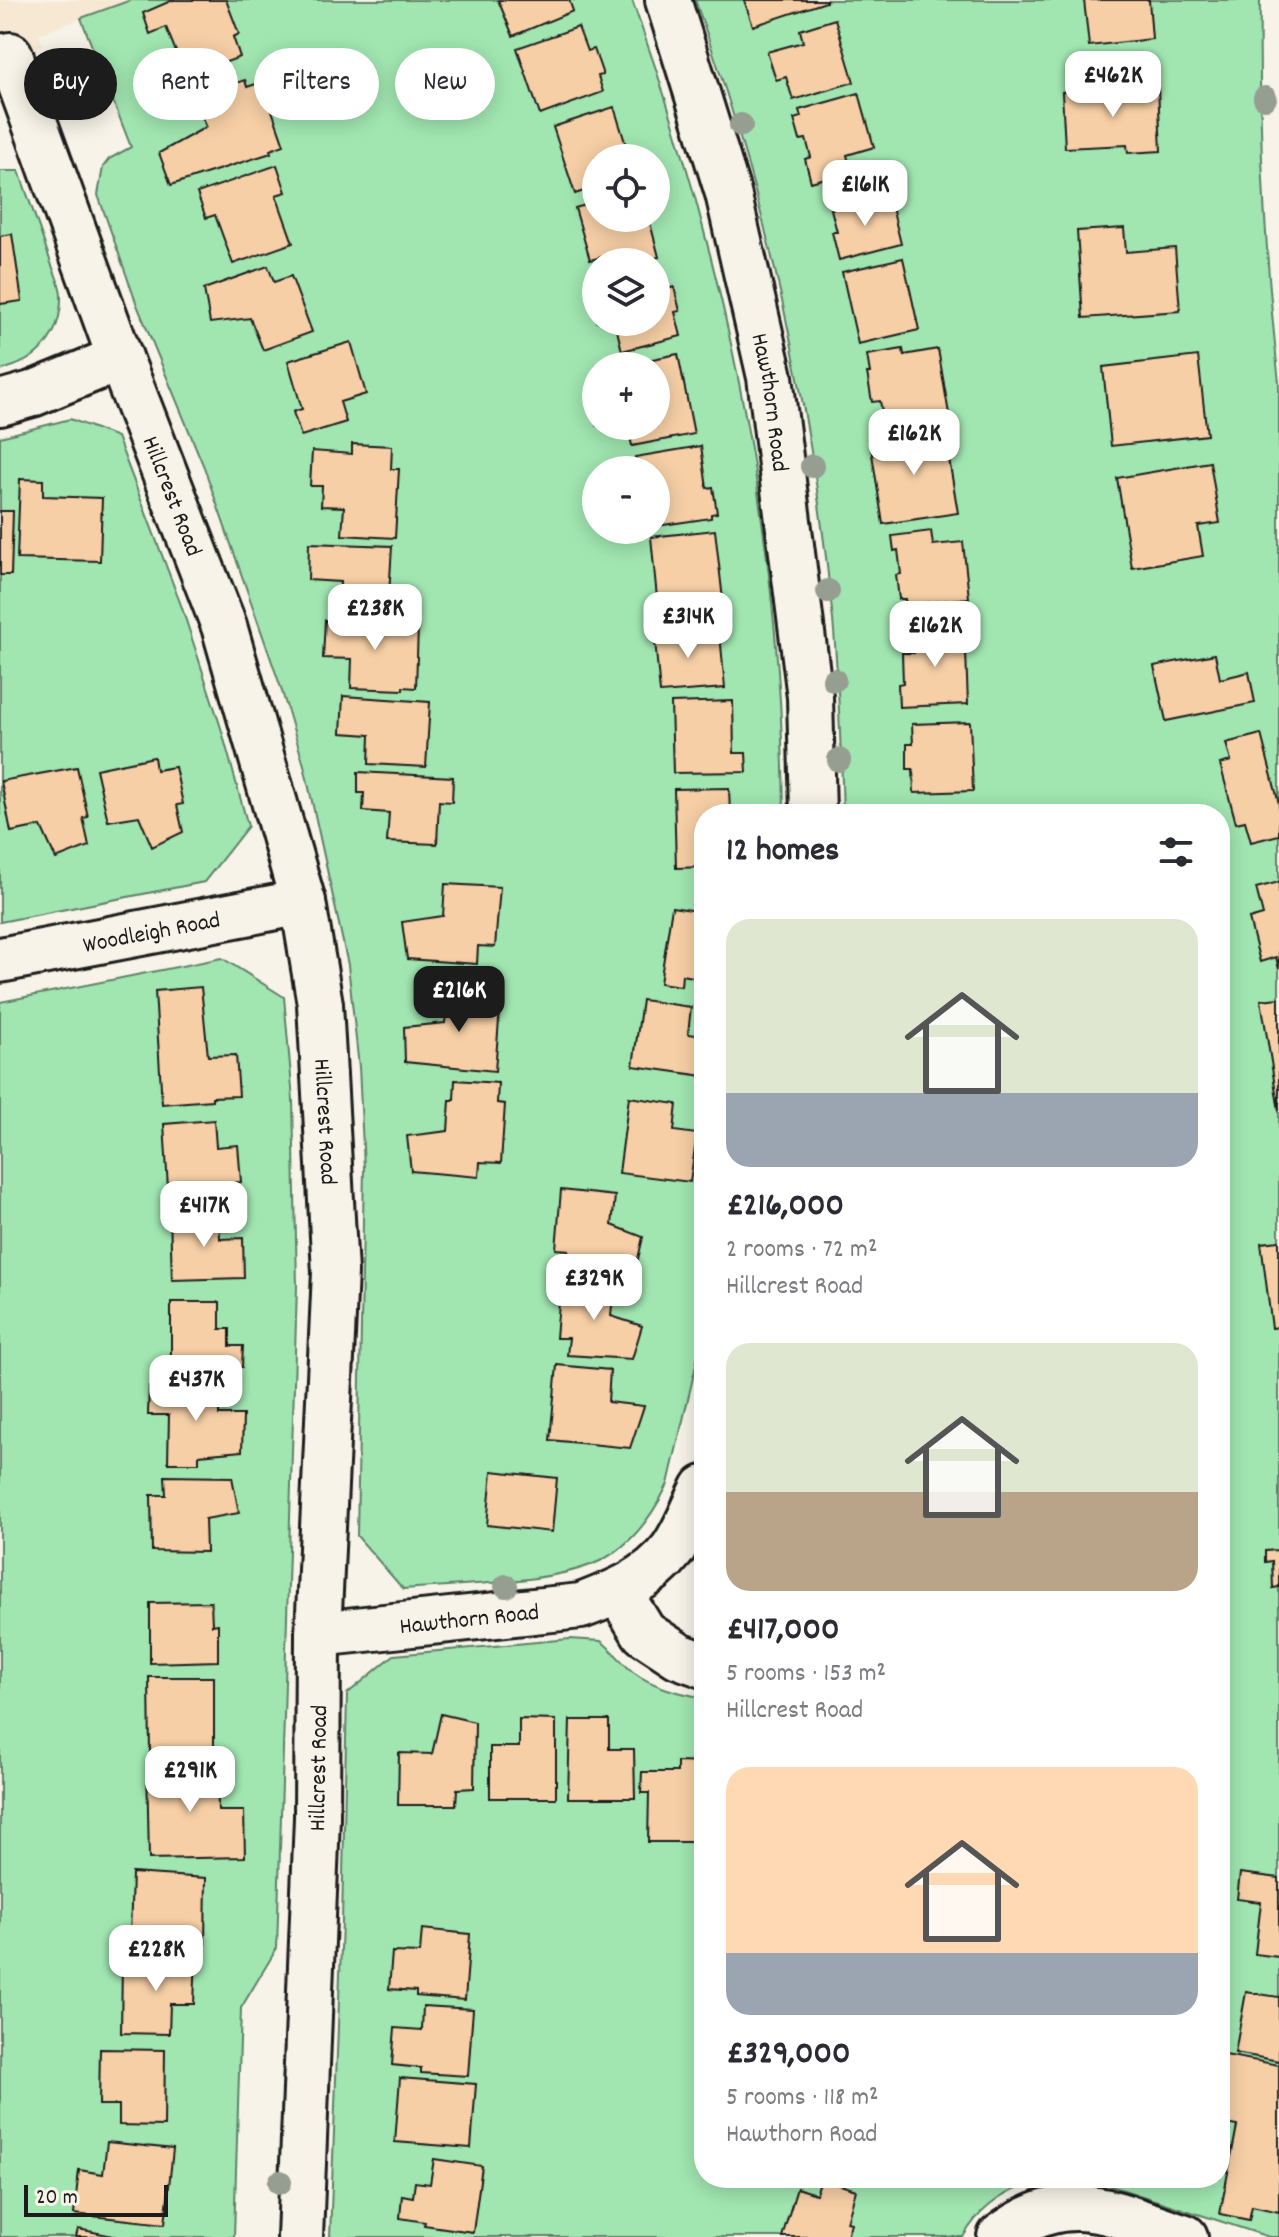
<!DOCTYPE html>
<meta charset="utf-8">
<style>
:root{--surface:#fff;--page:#f2f2f3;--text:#2b2b33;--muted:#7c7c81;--accent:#1c1c1c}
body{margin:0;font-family:Dekko,sans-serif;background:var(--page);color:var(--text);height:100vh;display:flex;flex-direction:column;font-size:30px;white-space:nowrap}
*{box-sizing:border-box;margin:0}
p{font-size:26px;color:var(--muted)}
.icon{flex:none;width:44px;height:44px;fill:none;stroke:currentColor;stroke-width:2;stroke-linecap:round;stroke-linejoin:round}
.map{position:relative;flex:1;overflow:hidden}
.details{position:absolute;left:694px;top:804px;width:536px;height:1384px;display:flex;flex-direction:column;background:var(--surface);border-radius:32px;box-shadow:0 4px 20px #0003}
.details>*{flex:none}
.hud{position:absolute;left:24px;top:48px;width:550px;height:72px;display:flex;gap:16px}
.buttons{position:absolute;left:582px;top:144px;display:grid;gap:16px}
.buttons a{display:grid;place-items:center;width:88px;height:88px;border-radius:50%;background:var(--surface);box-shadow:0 4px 20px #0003;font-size:40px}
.scale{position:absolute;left:24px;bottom:20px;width:144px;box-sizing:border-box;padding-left:8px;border:4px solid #1c1c1c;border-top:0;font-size:22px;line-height:28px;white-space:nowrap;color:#1c1c1c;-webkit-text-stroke:6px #f7f3e8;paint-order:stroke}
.price{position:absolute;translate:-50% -68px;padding:0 18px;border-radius:16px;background:#fff;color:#222;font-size:26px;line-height:52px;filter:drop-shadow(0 2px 4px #0008)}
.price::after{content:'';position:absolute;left:50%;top:48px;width:24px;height:18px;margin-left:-12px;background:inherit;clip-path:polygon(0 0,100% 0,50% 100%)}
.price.selected{background:var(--accent);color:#fff}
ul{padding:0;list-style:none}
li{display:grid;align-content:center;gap:16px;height:424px;padding:0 32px}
li span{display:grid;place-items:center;height:248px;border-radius:24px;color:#555}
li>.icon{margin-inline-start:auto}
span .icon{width:144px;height:144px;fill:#fffc;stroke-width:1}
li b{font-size:34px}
h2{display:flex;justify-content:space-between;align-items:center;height:96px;padding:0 32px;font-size:34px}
.tag{padding:0 28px;border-radius:36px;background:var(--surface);box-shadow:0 4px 20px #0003;font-size:28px;line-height:72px}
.tag.selected{background:var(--accent);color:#fff}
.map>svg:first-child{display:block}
.built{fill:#f7e8d4}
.green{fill:#a1e6b1;stroke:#5e8166;stroke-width:2;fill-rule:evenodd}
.building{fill:#f6cfa6;stroke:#1c1c1c;stroke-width:2}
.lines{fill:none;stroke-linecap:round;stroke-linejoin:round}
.minor-casing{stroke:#1c1c1c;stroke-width:50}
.minor{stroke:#f7f3e8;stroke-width:44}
.tree{fill:#959e91}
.labels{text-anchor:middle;stroke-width:6;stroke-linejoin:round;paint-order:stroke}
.street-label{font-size:24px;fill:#1c1c1c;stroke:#f7f3e8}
</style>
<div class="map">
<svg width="1279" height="2237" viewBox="0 0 1279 2237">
<rect width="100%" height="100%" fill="#f7f3e8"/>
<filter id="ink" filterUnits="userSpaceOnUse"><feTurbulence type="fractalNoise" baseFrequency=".0125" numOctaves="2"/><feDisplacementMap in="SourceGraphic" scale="16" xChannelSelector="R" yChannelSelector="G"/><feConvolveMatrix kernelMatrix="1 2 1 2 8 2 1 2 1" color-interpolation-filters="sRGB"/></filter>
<g filter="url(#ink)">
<path class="built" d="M 0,0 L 131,0 L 39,34 L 43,45 L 0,58 Z"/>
<path class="green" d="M 131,0 L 632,0 C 727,263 781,533 784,814 L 704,814 L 704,1331 L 668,1484 C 654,1513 633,1543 604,1559 C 557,1584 459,1584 403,1589 L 357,1536 L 364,1168 L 359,1067 L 348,965 L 304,765 L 281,688 L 204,467 L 137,305 L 98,195 L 103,167 L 109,159 L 131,147 L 81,18 ZM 596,158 L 656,158 L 656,218 L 596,218 ZM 596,262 L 656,262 L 656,322 L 596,322 ZM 596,366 L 656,366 L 656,426 L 596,426 ZM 596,470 L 656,470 L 656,530 L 596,530 Z
M 695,0 L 1260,0 C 1258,128 1265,256 1279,383 L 1279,2237 L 1269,2237 L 1096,2181 L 1073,2178 L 1220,2178 L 1220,814 L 843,814 C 841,749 839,684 833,620 C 812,409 767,200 695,0 Z
M 0,171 L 19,171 C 29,200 40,230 50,260 C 53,270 61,284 61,295 C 62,336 38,362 0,370 Z
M 70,419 L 117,437 L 181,605 L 221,728 L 248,826 L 204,882 L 0,922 L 0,437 Z
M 222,958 L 284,997 L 293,1100 L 297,1286 L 277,1948 L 241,2008 L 234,2237 L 0,2237 L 0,1002 Z
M 570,1639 L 601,1641 C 613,1650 621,1662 633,1672 C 653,1687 679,1693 704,1698 L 704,2178 L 1055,2178 C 1016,2184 983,2202 963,2237 L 330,2237 L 342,1922 L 347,1694 L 394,1655 Z"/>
<path class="building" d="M 173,0 L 226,0 L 239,34 L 233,37 L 240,57 L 178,80 L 168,55 L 176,52 L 166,27 L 150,34 L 143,13 Z
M 498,0 L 569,0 L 573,11 L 513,36 Z
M 744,0 L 826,0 L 826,2 L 753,26 Z
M 1084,0 L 1149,0 L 1152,39 L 1089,46 Z
M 835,19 L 854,82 L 793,100 L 786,77 L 776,80 L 767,52 L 803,42 L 800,30 Z
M 578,27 L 587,51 L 594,49 L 603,75 L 598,76 L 603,92 L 540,115 L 517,48 Z
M 245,80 L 247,87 L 262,82 L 284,145 L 270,150 L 271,153 L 171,185 L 159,153 L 206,127 L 195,97 Z
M 1158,88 L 1161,151 L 1128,153 L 1127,145 L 1065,148 L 1062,92 Z
M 859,93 L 874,147 L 847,155 L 851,171 L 811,182 L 805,159 L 811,157 L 806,139 L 800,140 L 794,119 L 801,117 L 799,110 Z
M 614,107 L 630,158 L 596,158 L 596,187 L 575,194 L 553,127 Z
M 277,165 L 286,192 L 276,195 L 293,243 L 233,264 L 215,215 L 206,218 L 197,193 Z
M 889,195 L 901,244 L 839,260 L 832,232 L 837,232 L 831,209 Z
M 596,202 L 596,218 L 649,219 L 659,257 L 640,262 L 616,262 L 614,254 L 590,260 L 575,208 Z
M 1124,228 L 1126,252 L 1175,248 L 1180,311 L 1083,318 L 1077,231 Z
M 12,234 L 22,301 L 0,304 L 0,236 Z
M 903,258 L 919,330 L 858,344 L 842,272 Z
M 268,266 L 274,282 L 291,276 L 312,332 L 263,350 L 250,318 L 210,323 L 204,289 Z
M 662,268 L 667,289 L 674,287 L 680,311 L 675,312 L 681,336 L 622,351 L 615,322 L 656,322 L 656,270 Z
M 351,342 L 366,394 L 340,402 L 346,422 L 301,436 L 293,412 L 302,409 L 288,361 Z
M 903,349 L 904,355 L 938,349 L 949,414 L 885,426 L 880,401 L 872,402 L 867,373 L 870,373 L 867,355 Z
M 678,354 L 694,434 L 632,446 L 628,426 L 656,426 L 656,366 L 617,366 Z
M 1198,356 L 1207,435 L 1111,446 L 1103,367 Z
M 944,429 L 958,513 L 883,524 L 870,441 Z
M 352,444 L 392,446 L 391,469 L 399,469 L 395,538 L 342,535 L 344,507 L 321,506 L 322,486 L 310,486 L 312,451 L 352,454 Z
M 701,446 L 707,488 L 713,487 L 717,513 L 711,514 L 711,518 L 656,526 L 656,470 L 637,470 L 635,457 Z
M 1210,462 L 1220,523 L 1198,526 L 1203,556 L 1132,568 L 1117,478 Z
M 20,479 L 43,480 L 43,496 L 102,498 L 100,561 L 17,559 Z
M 0,511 L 13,511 L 11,575 L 0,575 Z
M 715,530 L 723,600 L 658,608 L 651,537 Z
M 931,531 L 933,545 L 963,542 L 969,598 L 906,605 L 905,599 L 899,599 L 896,575 L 901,574 L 898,550 L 894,551 L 892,536 Z
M 309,543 L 392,546 L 388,612 L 339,610 L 340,582 L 308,580 Z
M 325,620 L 405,623 L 405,625 L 418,626 L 416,688 L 403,687 L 403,690 L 351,688 L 352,659 L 323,658 Z
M 695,625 L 696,636 L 720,634 L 725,688 L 660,693 L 654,629 Z
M 965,626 L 968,704 L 899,707 L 898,684 L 903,683 L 902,653 L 914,653 L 913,628 Z
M 1215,654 L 1220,679 L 1249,672 L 1255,703 L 1166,721 L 1154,666 Z
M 343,696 L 430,702 L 426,767 L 369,764 L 370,735 L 341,733 Z
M 733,701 L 734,753 L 746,753 L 747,772 L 673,773 L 671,703 Z
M 970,722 L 973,791 L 914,793 L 913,769 L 907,769 L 907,744 L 913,744 L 912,724 Z
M 1261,734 L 1279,804 L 1279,835 L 1251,842 L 1245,821 L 1236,823 L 1220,764 L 1231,761 L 1226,743 Z
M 154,757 L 156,770 L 175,767 L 183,804 L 177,805 L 183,832 L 152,847 L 139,816 L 108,821 L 96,769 Z
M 77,767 L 88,817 L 83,818 L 89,846 L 56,859 L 41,826 L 11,832 L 1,781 Z
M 358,772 L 453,777 L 452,802 L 439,801 L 437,844 L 387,842 L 389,813 L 363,811 L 364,793 L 358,793 Z
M 729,788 L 730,814 L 704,814 L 704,867 L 676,868 L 674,789 Z
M 914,808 L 975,808 L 975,814 L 914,814 Z
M 1279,882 L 1279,969 L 1276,957 L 1260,962 L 1249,919 L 1263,915 L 1256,888 Z
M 445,884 L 500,887 L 495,947 L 478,946 L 477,964 L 407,959 L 402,922 L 443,916 Z
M 672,907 L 704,912 L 704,979 L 682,975 L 681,986 L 660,983 Z
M 201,987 L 208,1056 L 236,1055 L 239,1096 L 212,1097 L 212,1100 L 162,1104 L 155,991 Z
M 449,991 L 501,994 L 495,1071 L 405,1062 L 404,1027 L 445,1023 Z
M 1279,998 L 1279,1111 L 1261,1000 Z
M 642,1000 L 691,1007 L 688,1034 L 704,1036 L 704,1076 L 633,1066 Z
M 455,1080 L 498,1083 L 497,1103 L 505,1104 L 501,1163 L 480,1162 L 479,1177 L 411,1171 L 407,1136 L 448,1131 L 450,1100 L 454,1100 Z
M 629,1097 L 677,1104 L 674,1131 L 697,1134 L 690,1182 L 619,1173 Z
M 214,1120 L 216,1147 L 238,1145 L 241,1182 L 168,1188 L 164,1124 Z
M 561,1190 L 615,1196 L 612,1225 L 643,1237 L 635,1272 L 567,1267 L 569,1250 L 556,1249 Z
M 219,1213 L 220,1239 L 243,1238 L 244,1278 L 172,1280 L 170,1214 Z
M 1279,1241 L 1279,1327 L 1272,1328 L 1261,1243 Z
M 561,1279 L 614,1284 L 611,1316 L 642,1326 L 632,1359 L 567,1355 L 569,1338 L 556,1338 Z
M 171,1302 L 220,1302 L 220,1329 L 230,1329 L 230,1346 L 243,1346 L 242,1367 L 171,1366 Z
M 557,1365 L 610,1370 L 608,1402 L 644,1406 L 630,1448 L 550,1440 Z
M 149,1387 L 219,1389 L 219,1415 L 243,1415 L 242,1451 L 199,1455 L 199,1463 L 168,1463 L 169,1415 L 148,1415 Z
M 492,1471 L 557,1478 L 552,1532 L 487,1525 Z
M 165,1476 L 232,1477 L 239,1513 L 205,1519 L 206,1552 L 152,1551 L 151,1495 L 166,1495 Z
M 1279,1550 L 1279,1587 L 1273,1588 L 1272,1561 L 1265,1562 L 1265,1551 Z
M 211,1602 L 212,1625 L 218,1624 L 218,1661 L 150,1663 L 150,1603 Z
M 149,1677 L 214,1677 L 214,1754 L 150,1754 Z
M 441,1714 L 475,1722 L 474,1788 L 457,1789 L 456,1805 L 398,1805 L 399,1753 L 432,1754 Z
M 519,1719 L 556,1720 L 556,1798 L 490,1798 L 490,1747 L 519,1747 Z
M 570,1720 L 609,1720 L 609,1749 L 634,1749 L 635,1798 L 568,1798 Z
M 217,1761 L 218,1811 L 244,1811 L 245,1857 L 149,1859 L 147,1762 Z
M 677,1762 L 704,1763 L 704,1842 L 648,1842 L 649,1793 L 641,1793 L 642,1772 L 677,1772 Z
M 132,1873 L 206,1878 L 205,1944 L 156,1942 L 156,1938 L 130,1938 Z
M 1240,1873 L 1279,1878 L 1279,1957 L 1255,1954 L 1261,1902 L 1237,1899 Z
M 422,1929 L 470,1934 L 465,2000 L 416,1996 L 416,1991 L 389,1989 L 392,1952 L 420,1953 Z
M 168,1953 L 196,1954 L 194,2004 L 170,2004 L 169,2034 L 121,2033 L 122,1964 L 167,1966 Z
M 1246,1992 L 1279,1997 L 1279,2061 L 1235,2053 Z
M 423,2006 L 473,2009 L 468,2076 L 421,2073 L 421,2068 L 392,2065 L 395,2028 L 422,2030 Z
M 100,2049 L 165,2050 L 164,2126 L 119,2125 L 119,2105 L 99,2105 Z
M 1220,2054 L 1279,2065 L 1279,2212 L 1252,2206 L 1249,2220 L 1220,2214 L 1237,2126 L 1220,2123 Z
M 400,2078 L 476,2084 L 471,2148 L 395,2142 Z
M 107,2142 L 173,2149 L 165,2224 L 74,2214 L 79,2170 L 103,2174 Z
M 434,2159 L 482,2166 L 473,2232 L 424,2225 L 425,2222 L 400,2218 L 402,2195 L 413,2197 L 415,2182 L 430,2184 Z
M 821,2179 L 856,2190 L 847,2222 L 851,2223 L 847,2237 L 782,2237 L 797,2188 L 816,2194 Z
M 78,2229 L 118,2237 L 76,2237 Z"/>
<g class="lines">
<g class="minor-casing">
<g id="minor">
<path id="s1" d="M 668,0 L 728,193 L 770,377 L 810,697 L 813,814"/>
<path id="s2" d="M 10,55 L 120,358 L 224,626 L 303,902 L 320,1004 L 335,1272 L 318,1634 L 317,1818 L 300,2237"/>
<path d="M 0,403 L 32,394 L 120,358"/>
<path id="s3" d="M 0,960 L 303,902"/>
<path d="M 619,1592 L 644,1633 L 679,1656 L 704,1665"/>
<path id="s4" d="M 318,1634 L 581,1606 C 615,1593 649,1580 672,1550 C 685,1532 694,1507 704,1488"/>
<path d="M 1000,2237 C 1067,2185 1113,2214 1185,2237"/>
</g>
</g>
<use href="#minor" class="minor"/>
</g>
<g class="tree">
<circle cx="1265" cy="98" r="12"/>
<circle cx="741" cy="125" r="12"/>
<circle cx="812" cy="466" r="12"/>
<circle cx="828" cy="591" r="12"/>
<circle cx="834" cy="680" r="12"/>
<circle cx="839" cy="760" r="12"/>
<circle cx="506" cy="1586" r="12"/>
<circle cx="280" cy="2182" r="12"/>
</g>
</g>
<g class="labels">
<g class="street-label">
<text dy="8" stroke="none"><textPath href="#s1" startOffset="416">Hawthorn Road</textPath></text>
<text dy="8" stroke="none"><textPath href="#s2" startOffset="470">Hillcrest Road</textPath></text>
<text dy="8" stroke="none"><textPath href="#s3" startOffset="154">Woodleigh Road</textPath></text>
<text dy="8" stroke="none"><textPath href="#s2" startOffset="1118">Hillcrest Road</textPath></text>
<text dy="8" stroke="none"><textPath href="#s4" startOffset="152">Hawthorn Road</textPath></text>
<text transform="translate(317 1768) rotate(-89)" y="8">Hillcrest Road</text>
</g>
</g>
</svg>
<div class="buttons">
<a><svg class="icon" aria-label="locate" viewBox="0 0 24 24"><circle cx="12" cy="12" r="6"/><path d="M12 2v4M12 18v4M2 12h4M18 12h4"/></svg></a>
<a><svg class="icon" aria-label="layers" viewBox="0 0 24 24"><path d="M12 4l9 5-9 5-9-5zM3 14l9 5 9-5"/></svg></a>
<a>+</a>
<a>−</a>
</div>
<div class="scale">20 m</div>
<b class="price" style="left:1113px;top:119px">£462K</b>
<b class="price" style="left:865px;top:228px">£161K</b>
<b class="price" style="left:914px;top:477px">£162K</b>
<b class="price" style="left:375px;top:652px">£238K</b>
<b class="price" style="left:688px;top:660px">£314K</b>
<b class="price" style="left:935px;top:669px">£162K</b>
<b class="price selected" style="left:459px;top:1034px">£216K</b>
<b class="price" style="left:204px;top:1249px">£417K</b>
<b class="price" style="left:594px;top:1322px">£329K</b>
<b class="price" style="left:196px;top:1423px">£437K</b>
<b class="price" style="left:190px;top:1814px">£291K</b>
<b class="price" style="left:156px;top:1993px">£228K</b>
<div class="hud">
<a class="tag selected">Buy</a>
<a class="tag">Rent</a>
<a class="tag">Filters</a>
<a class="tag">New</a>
</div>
<section class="details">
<h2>12 homes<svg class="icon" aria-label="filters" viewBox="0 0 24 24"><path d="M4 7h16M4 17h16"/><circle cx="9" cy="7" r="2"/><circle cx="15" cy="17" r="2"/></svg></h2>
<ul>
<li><span style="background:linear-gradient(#dfe7d0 70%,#9aa5b1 0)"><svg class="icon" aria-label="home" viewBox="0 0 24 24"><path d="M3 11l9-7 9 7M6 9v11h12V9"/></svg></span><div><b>£216,000</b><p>2 rooms · 72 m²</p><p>Hillcrest Road</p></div></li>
<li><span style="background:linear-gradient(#dfe7d0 60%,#b9a48a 0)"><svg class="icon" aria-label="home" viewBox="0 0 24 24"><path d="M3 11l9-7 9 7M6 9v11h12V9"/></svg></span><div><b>£417,000</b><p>5 rooms · 153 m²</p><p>Hillcrest Road</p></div></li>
<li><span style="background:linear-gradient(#ffd9b3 75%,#9aa5b1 0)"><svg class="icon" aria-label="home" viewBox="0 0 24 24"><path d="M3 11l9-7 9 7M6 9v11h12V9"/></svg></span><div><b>£329,000</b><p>5 rooms · 118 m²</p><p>Hawthorn Road</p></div></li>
</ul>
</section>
</div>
